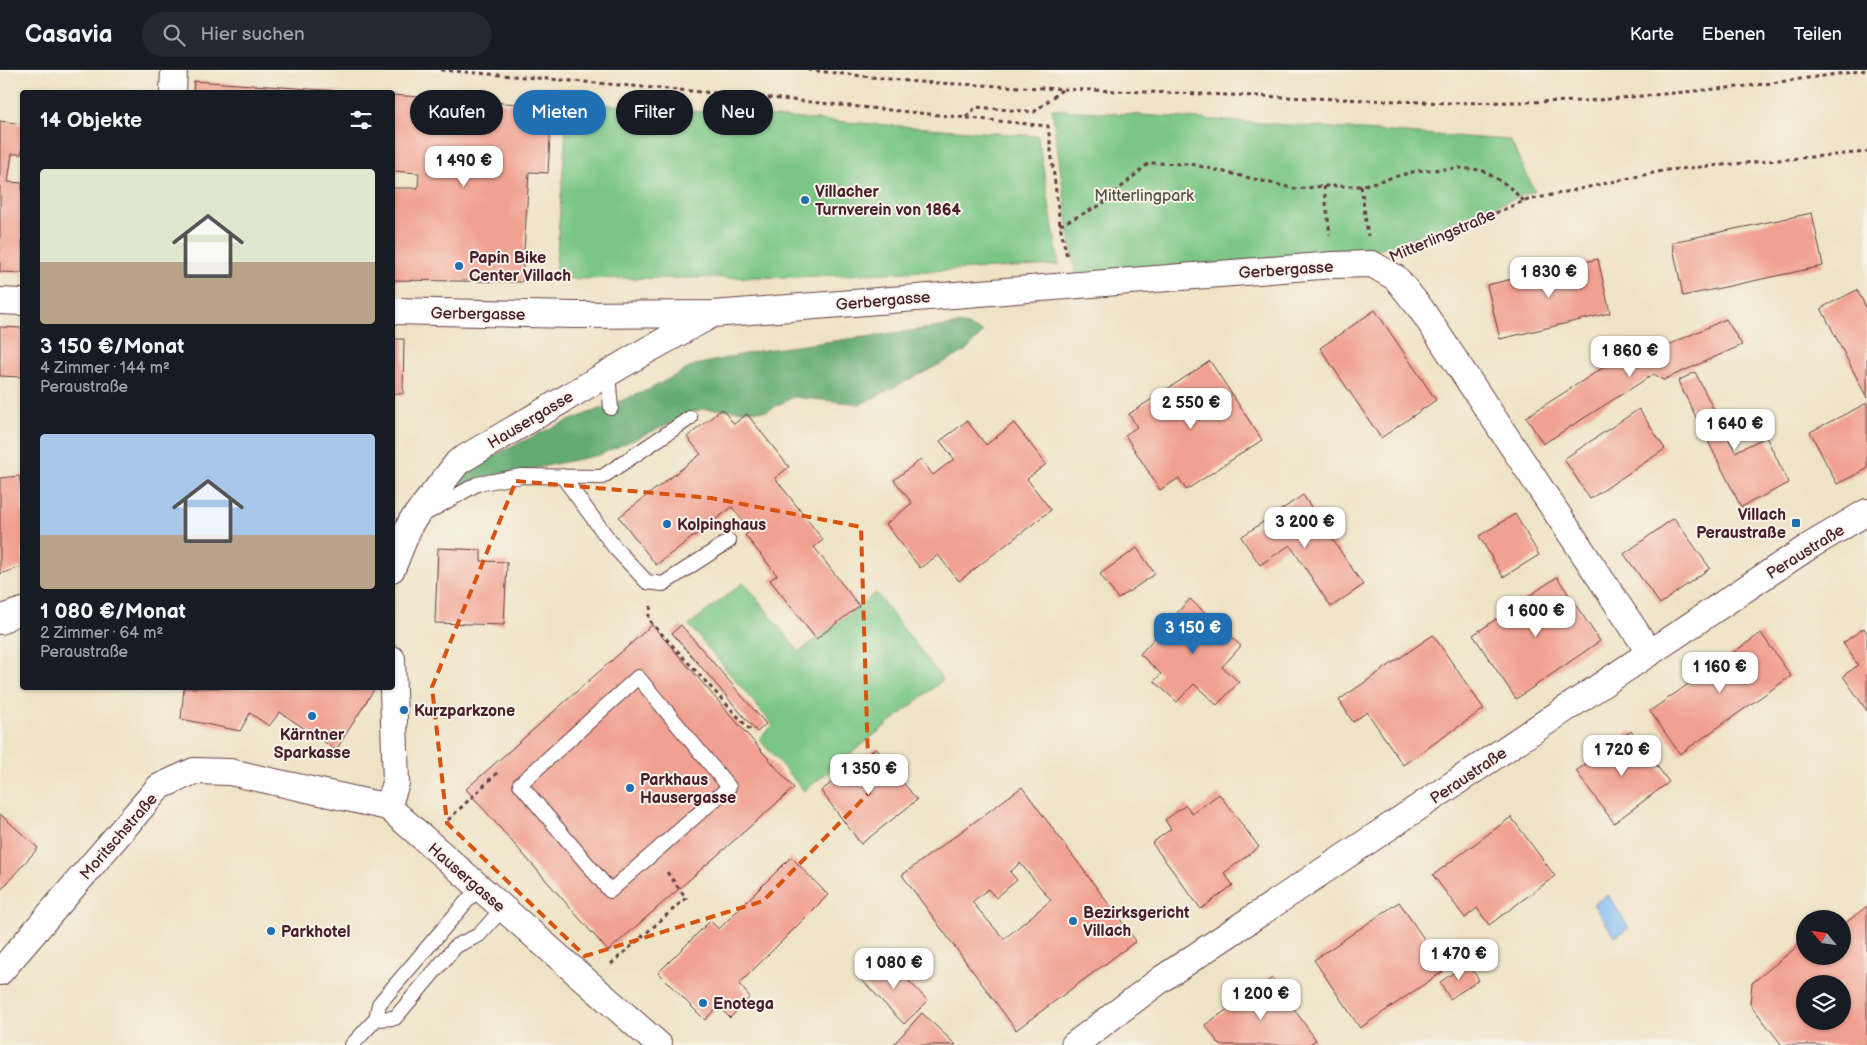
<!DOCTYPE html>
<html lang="de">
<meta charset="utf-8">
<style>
:root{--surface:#171b24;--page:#242831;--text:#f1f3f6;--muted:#9ea1a6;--line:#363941;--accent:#1f6fb2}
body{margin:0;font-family:"Balsamiq Sans",sans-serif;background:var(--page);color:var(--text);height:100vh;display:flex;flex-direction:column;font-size:19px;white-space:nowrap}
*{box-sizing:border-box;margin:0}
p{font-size:16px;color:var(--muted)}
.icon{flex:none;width:28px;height:28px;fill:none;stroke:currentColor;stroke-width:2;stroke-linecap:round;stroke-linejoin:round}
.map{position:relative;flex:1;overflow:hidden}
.sheet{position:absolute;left:20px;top:20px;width:375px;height:600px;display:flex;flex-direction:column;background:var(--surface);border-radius:5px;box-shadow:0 1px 4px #0004}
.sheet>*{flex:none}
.top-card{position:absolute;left:410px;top:20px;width:475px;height:45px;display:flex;gap:10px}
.needle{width:32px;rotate:299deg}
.buttons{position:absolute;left:1796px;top:840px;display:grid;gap:10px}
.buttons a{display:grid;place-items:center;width:55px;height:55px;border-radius:50%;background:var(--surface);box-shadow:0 1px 4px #0004;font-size:25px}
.price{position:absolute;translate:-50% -42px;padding:0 11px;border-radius:10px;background:#fff;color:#222;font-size:16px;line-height:32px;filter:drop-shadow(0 1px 2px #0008)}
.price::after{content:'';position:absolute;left:50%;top:30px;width:15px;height:11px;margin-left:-8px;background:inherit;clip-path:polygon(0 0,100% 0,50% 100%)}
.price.active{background:var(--accent);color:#fff}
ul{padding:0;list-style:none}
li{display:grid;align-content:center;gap:10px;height:265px;padding:0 20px}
li span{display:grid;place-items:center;height:155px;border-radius:5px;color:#555}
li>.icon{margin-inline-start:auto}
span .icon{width:90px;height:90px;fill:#fffc;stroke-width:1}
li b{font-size:21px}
h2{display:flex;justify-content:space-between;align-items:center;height:60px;padding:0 20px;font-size:21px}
.chip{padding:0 18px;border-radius:22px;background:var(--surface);box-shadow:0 1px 4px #0004;font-size:18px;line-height:45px}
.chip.active{background:var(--accent);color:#fff}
header{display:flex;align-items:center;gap:30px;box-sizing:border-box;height:70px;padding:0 25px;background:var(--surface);border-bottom:1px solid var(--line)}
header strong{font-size:24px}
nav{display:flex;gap:28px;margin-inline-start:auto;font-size:18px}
.search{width:350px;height:45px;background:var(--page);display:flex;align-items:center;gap:12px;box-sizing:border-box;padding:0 18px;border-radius:28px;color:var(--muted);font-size:19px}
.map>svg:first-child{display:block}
.green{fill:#7ac685;stroke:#627258}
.forest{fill:#63ab72;stroke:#56654e}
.water{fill:#80bbf2;stroke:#656d8e}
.building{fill:#f1a191;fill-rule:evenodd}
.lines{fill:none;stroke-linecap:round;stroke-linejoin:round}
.service-casing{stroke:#633c42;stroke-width:16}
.minor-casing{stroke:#633c42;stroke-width:28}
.path{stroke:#633c42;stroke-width:3;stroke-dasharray:4 4;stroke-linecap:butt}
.service{stroke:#fff;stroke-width:14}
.minor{stroke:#fff;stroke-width:26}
.marked{fill:none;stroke:#d8530f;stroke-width:4;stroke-dasharray:10 6;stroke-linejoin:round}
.poi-dot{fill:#1f6fb2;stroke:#f7f3e8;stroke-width:2}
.labels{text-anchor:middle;stroke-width:4;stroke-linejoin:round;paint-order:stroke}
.poi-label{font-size:16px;font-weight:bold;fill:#4a1f2b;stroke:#f7f3e8;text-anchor:start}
.park-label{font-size:16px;fill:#585146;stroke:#f7f3e8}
.street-label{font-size:16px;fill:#4a1f2b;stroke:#f7f3e8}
</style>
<header>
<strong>Casavia</strong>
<div class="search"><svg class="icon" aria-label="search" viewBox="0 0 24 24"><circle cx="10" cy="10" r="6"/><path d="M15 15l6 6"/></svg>Hier suchen</div>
<nav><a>Karte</a><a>Ebenen</a><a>Teilen</a></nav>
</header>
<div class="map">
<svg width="1867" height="975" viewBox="0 0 1867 975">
<rect width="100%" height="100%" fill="#f7f3e8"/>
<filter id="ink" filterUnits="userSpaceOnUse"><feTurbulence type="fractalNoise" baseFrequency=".02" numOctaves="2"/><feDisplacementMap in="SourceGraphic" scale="10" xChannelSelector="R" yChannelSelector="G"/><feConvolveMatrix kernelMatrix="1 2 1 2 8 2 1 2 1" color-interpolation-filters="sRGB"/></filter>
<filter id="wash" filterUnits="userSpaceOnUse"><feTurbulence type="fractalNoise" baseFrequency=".0096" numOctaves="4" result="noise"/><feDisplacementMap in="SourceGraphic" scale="20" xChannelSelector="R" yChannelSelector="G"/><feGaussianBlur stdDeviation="1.12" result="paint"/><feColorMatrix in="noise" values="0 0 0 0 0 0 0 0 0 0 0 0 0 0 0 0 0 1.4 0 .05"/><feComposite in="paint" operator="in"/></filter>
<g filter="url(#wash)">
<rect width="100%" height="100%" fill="#efe3c6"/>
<path class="green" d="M 568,32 L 1038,66 L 1059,195 L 796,207 L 555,209 Z
M 1052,39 L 1510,70 L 1535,121 L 1373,182 L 1076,211 Z
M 744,512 L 799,582 L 876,523 L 943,610 L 804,721 L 759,669 L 773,655 L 689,555 Z"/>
<path class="forest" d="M 962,254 L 983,262 L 966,281 L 861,334 L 793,327 L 767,341 L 702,339 L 599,385 L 536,398 L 449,437 L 451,417 L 470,397 L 553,357 L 648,320 L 695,295 L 758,281 Z"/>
<path class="water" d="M 1608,825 L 1629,858 L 1615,867 L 1593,834 Z"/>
<g id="blocks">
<path class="building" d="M 194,11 L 340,21 L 340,22 L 193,22 Z
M 392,25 L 532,35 L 532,47 L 551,48 L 548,103 L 529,102 L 522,212 L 392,210 L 392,118 L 418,118 L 419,103 L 392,101 Z
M 0,51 L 22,54 L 22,84 L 12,84 L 8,112 L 22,113 L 22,203 L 0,202 Z
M 1812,143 L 1823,196 L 1683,226 L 1672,172 Z
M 1598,189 L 1610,243 L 1500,269 L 1487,215 Z
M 1857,220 L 1867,239 L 1867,328 L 1821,238 Z
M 1375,240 L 1436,330 L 1381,368 L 1320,278 Z
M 1726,249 L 1742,275 L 1663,310 L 1654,304 L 1543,374 L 1526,347 L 1637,276 L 1644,286 Z
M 0,257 L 22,258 L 22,307 L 0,306 Z
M 392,269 L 404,269 L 403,324 L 392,324 Z
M 1210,291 L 1262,370 L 1186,420 L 1179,408 L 1160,420 L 1125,365 L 1137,357 L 1129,344 Z
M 1695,302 L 1735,382 L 1766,367 L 1789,413 L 1741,437 L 1678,311 Z
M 1867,333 L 1867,399 L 1837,414 L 1810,362 Z
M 722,339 L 734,354 L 747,344 L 789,397 L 775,408 L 823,470 L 814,477 L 859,536 L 816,569 L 770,510 L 777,505 L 745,465 L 750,461 L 732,437 L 656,495 L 619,447 L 701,384 L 687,367 Z
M 1639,339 L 1665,379 L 1590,429 L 1564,389 Z
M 967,351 L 986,375 L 1014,353 L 1046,394 L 1027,409 L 1051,440 L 959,511 L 938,485 L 920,498 L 886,454 L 912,433 L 894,410 L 921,389 L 933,405 L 954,389 L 940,371 Z
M 19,406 L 22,422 L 22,497 L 0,504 L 0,408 Z
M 1303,425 L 1363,515 L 1331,537 L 1290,475 L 1260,495 L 1241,467 Z
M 1515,444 L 1539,485 L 1503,507 L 1479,466 Z
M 1674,448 L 1710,498 L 1660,534 L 1624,484 Z
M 438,478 L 481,480 L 481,491 L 507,492 L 504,555 L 435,553 Z
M 1137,478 L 1155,504 L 1118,529 L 1100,504 Z
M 1557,507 L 1600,571 L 1516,629 L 1473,565 Z
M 1190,529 L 1241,576 L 1222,597 L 1239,612 L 1217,635 L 1194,614 L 1177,632 L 1154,611 L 1161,604 L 1140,584 Z
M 652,555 L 794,718 L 608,881 L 466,719 Z
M 681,555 L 766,654 L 757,662 L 672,563 Z
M 1864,558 L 1867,563 L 1867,641 L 1843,606 L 1858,595 L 1843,573 Z
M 1761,563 L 1791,606 L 1680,684 L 1650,641 Z
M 1433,565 L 1484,639 L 1403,695 L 1367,642 L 1353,652 L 1339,630 Z
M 184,618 L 375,618 L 336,680 L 280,642 L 269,656 L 250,643 L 240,661 L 181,649 Z
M 1631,661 L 1669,712 L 1614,753 L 1576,701 Z
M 876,678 L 917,730 L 861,774 L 821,721 Z
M 1022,717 L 1136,871 L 1016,960 L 902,805 ZM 1020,793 L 1051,830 L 1004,869 L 972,832 L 988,819 L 996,828 L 1017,810 L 1010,802 Z
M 1219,724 L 1259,777 L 1224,803 L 1233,815 L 1201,839 L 1152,773 L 1171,759 L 1165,750 L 1186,735 L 1192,744 Z
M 0,744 L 38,778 L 0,821 Z
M 1511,747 L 1555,806 L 1489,855 L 1477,838 L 1465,848 L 1433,805 Z
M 791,787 L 828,825 L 739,914 L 750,927 L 730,948 L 718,936 L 705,950 L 658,903 L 710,851 L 719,859 Z
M 1399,832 L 1445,900 L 1360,958 L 1314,890 Z
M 1867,836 L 1867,975 L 1782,975 L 1750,934 L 1752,913 L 1804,871 L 1805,886 L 1842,886 L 1842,856 ZM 1805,914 L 1842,914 L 1842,951 L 1805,951 Z
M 884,885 L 928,931 L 904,954 L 860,908 Z
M 1468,893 L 1479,910 L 1450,929 L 1440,912 Z
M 1272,908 L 1316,970 L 1308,975 L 1220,975 L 1205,955 Z
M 922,943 L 956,975 L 893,975 Z"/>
</g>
</g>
<g filter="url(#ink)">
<use href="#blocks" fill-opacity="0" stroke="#633c42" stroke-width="1"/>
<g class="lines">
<g class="service-casing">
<path id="service" d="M 608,304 L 611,338
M 562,406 L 615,478 L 647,512 L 663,514 L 729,471
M 425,444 L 477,414 L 521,406 L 602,407 L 690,348
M 638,607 L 729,717 L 610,821 L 520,714 Z
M 376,949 L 395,948 L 456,876 L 479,865 L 503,838
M 352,975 L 376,949 L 379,934 L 479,817"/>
</g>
<g class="minor-casing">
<path id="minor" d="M 173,22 L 174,0
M 0,231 L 22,232
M 392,241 L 576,245 L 713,244 L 1333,195 L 1372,194 L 1396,208 L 1421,239 L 1650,583
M 392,499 L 411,452 L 458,392 L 644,282 L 711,245
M 0,551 L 10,545 L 22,541
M 392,589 L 396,713 L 388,737 L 659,975
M 0,902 L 159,717 L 194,701 L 230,702 L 388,737
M 1074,975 L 1163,908 L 1808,477 L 1867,442"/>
</g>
<path class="path" d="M 441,0 L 751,26 L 1048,56 L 1060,155 L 1067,187
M 808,0 L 917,12 L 1063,19 L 1450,33 L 1588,31 L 1749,16 L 1867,0
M 966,47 L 976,37 L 1034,42 L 1062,20
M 1324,116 L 1330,165
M 1361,116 L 1368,166
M 1060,155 L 1101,135 L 1149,93 L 1191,94 L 1296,119 L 1324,116 L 1361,116 L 1416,101 L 1459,98 L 1482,100 L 1507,115 L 1524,131
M 1407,180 L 1524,131 L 1667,100 L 1867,82
M 651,536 L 648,549 L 752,662
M 448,750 L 499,701
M 611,894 L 686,828 L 667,802"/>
<use href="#service" class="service"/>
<use href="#minor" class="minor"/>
</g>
</g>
<path class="marked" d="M 516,411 L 711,428 L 861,457 L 869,723 L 763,831 L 585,886 L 447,753 L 432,617 Z"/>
<g class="poi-dot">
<circle cx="805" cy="130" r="5"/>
<circle cx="459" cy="196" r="5"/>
<rect x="1791" y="448" width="10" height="10" rx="2.5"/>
<circle cx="667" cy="454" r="5"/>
<circle cx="404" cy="640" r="5"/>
<circle cx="312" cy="646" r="5"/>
<circle cx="630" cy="718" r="5"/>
<circle cx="1073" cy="851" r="5"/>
<circle cx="271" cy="861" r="5"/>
<circle cx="703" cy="933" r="5"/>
</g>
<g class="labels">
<g class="poi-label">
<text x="815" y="127">Villacher<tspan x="815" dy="18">Turnverein von 1864</tspan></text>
<text x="469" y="193">Papin Bike<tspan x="469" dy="18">Center Villach</tspan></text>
<text x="1786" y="450" text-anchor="end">Villach<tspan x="1786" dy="18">Peraustraße</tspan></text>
<text x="677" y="460">Kolpinghaus</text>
<text x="414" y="646">Kurzparkzone</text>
<text x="312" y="670" text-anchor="middle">Kärntner<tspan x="312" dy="18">Sparkasse</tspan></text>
<text x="640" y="715">Parkhaus<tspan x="640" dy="18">Hausergasse</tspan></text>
<text x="1083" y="848">Bezirksgericht<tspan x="1083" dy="18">Villach</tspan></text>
<text x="281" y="867">Parkhotel</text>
<text x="713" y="939">Enotega</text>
</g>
<g class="park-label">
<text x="1144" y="131">Mitterlingpark</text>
</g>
<g class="street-label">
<text transform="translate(1442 165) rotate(-23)" y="6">Mitterlingstraße</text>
<text transform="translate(1286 199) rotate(-4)" y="6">Gerbergasse</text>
<text transform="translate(883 230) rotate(-5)" y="6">Gerbergasse</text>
<text transform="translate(478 243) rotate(1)" y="6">Gerbergasse</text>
<text transform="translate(530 349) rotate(-31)" y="6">Hausergasse</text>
<text transform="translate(1805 481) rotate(-32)" y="6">Peraustraße</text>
<text transform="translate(1468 705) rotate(-34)" y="6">Peraustraße</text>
<text transform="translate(118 766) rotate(-49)" y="6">Moritschstraße</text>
<text transform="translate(467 807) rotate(41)" y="6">Hausergasse</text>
</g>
</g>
</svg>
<div class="buttons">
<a><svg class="needle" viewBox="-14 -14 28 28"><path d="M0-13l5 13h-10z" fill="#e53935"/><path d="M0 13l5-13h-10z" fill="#9ea1a6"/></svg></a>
<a><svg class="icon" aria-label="layers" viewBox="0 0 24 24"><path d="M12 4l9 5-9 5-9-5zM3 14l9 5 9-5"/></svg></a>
</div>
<b class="price" style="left:464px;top:118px">1 490 €</b>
<b class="price" style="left:1549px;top:229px">1 830 €</b>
<b class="price" style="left:1630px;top:308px">1 860 €</b>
<b class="price" style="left:1191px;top:360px">2 550 €</b>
<b class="price" style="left:1735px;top:381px">1 640 €</b>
<b class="price" style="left:1305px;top:479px">3 200 €</b>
<b class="price" style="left:1536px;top:568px">1 600 €</b>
<b class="price active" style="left:1193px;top:585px">3 150 €</b>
<b class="price" style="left:1720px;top:624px">1 160 €</b>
<b class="price" style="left:1622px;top:707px">1 720 €</b>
<b class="price" style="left:869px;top:726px">1 350 €</b>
<b class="price" style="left:1459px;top:911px">1 470 €</b>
<b class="price" style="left:894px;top:920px">1 080 €</b>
<b class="price" style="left:1261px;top:951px">1 200 €</b>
<div class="top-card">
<a class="chip">Kaufen</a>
<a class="chip active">Mieten</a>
<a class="chip">Filter</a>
<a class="chip">Neu</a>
</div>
<section class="sheet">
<h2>14 Objekte<svg class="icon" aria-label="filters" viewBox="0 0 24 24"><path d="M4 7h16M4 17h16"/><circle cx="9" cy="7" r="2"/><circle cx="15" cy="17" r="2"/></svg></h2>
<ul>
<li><span style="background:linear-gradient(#dfe7d0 60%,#b9a48a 0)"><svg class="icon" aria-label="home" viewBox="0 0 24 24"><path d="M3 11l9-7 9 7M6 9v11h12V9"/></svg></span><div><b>3 150 €/Monat</b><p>4 Zimmer · 144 m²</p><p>Peraustraße</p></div></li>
<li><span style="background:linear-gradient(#a9c7e8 65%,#b9a48a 0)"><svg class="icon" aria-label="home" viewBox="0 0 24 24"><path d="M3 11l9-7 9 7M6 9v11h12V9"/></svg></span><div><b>1 080 €/Monat</b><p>2 Zimmer · 64 m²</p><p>Peraustraße</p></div></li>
</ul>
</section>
</div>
